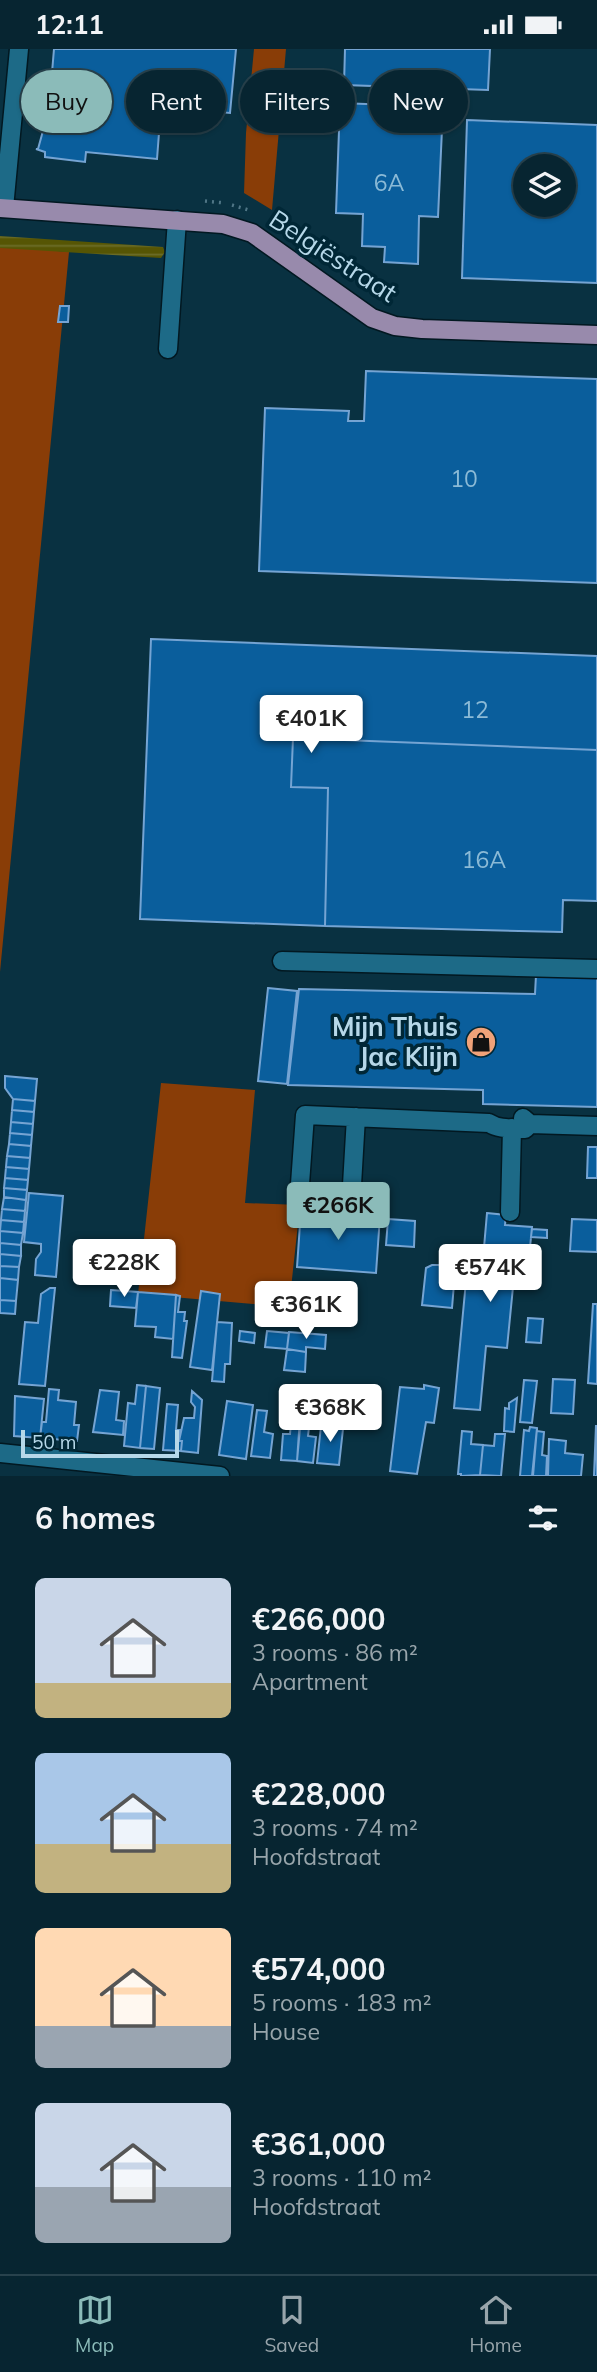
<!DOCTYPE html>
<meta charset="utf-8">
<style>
:root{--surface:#072531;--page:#102d39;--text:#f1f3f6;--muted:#98a5ab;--line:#28424d;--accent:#8bbbb9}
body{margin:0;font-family:Mulish,sans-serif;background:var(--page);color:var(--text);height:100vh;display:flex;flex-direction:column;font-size:26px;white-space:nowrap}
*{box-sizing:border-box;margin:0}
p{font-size:23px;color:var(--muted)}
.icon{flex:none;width:38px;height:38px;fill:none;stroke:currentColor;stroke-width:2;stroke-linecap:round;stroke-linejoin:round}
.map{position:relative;height:1427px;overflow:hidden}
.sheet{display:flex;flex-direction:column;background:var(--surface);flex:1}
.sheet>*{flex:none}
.hud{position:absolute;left:21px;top:21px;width:556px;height:63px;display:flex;gap:14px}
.controls{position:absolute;left:513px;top:105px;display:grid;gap:14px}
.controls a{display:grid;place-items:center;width:63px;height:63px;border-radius:50%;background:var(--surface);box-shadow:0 2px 5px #0004,0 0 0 2px var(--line);font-size:35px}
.scale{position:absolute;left:21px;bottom:18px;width:158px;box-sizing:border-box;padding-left:7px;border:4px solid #b6d8e9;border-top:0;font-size:19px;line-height:24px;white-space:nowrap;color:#b6d8e9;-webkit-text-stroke:5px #002736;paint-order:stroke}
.price{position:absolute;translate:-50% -60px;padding:0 16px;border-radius:7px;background:#fff;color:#222;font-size:23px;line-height:46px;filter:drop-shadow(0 2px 4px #0008)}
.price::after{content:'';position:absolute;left:50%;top:42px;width:21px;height:16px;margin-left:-10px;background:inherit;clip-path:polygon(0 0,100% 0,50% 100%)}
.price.current{background:var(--accent);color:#111}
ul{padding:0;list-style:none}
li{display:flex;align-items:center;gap:21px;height:175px;padding:0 35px}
li span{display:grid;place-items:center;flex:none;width:196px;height:140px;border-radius:10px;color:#555}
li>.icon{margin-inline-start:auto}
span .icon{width:84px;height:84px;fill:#fffc;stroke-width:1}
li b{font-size:30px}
h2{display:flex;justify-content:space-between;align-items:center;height:84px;padding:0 35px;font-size:30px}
.chip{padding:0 24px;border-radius:32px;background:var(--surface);box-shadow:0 2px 5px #0004,0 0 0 2px var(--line);font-size:24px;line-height:63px}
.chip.current{background:var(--accent);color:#111}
.status{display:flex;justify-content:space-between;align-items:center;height:49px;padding:0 35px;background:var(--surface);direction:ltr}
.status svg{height:19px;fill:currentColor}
.tab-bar{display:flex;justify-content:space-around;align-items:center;height:98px;border-top:2px solid var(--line);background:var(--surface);font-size:19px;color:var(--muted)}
.tab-bar a{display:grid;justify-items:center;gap:4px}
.tab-bar .current{color:var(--accent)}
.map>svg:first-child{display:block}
.green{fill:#893d07}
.water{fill:url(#water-rules)}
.building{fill:#0a5e9c;stroke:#75a4d3;stroke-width:2;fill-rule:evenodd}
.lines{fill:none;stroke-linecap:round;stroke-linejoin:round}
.minor-casing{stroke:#021821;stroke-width:21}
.major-casing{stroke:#021821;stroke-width:21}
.path{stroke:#507686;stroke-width:3.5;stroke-dasharray:2 5;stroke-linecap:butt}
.minor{stroke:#1d6a87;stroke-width:18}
.major{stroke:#988aac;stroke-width:18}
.labels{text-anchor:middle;stroke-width:7;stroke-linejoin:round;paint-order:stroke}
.number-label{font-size:23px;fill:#8bbad6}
.street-label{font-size:26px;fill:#b6d8e9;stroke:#002736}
.poi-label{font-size:26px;font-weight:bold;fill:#b6d8e9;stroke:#002736;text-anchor:end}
</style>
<div class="status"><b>12:11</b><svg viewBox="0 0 49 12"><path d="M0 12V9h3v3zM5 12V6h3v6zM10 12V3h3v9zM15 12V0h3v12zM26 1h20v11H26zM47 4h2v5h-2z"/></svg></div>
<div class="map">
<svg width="597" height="1427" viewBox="0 0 597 1427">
<defs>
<pattern id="water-rules" width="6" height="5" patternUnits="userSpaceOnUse" patternTransform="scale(1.75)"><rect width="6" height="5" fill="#565504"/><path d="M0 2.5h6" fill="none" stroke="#6c6d29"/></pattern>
</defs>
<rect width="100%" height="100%" fill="#093141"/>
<path class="green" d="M 254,0 L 286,0 L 272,161 L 244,144 L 246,84 Z
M 0,197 L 69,203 L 0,923 Z
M 161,1034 L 255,1041 L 245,1154 L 300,1156 L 289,1258 L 138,1245 Z"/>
<path class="water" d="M 0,187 L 163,198 L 165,203 L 161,209 L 0,199 Z"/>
<path class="building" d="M 54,0 L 236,0 L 230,64 L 161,58 L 157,110 L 86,103 L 85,113 L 45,108 L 45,103 L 36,100 L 38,100 L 49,60 L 47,59 L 49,59 Z
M 345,0 L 490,0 L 488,41 L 344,36 Z
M 340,54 L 443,58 L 438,168 L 419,167 L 418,215 L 384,213 L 385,198 L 362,197 L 363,165 L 336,164 Z
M 467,71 L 597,76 L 597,234 L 462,229 ZM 525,117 L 564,117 L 564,156 L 525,156 Z
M 60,257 L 69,257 L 68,273 L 58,273 Z
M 366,322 L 597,330 L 597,534 L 259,522 L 265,359 L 349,362 L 348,372 L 364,372 Z
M 151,590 L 597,607 L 597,701 L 293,689 L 291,738 L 328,739 L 325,877 L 140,870 Z
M 293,689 L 597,701 L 597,852 L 563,851 L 562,883 L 325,877 L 328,739 L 291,738 Z
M 536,926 L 597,928 L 597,1058 L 483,1055 L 483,1041 L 288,1036 L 299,940 L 535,945 Z
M 268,939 L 297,942 L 287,1035 L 258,1032 Z
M 5,1027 L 37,1030 L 35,1052 L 13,1050 L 5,1039 Z
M 13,1050 L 35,1052 L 34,1063 L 12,1061 Z
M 12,1061 L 34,1063 L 33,1075 L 11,1073 Z
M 11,1073 L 33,1075 L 32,1086 L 10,1084 Z
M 10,1084 L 32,1086 L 31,1097 L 9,1095 Z
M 9,1095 L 31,1097 L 30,1109 L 7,1107 Z
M 588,1098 L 597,1098 L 597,1129 L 587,1129 Z
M 7,1107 L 30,1109 L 29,1120 L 6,1118 Z
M 6,1118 L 29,1120 L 28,1131 L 5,1129 Z
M 5,1129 L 28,1131 L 27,1141 L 4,1139 Z
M 4,1139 L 27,1141 L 26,1151 L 4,1148 Z
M 29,1144 L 63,1147 L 56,1228 L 35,1226 L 36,1210 L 41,1203 L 41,1195 L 24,1193 Z
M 4,1148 L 26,1151 L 25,1162 L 2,1160 Z
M 2,1160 L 25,1162 L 24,1173 L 1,1171 Z
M 301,1161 L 380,1167 L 376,1224 L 297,1218 Z
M 487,1164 L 506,1166 L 505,1176 L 532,1178 L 526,1239 L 513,1238 L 507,1299 L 486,1297 L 480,1361 L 454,1359 L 466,1232 L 481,1233 Z
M 388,1170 L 415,1172 L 414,1198 L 386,1196 Z
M 572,1170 L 597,1171 L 597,1203 L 570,1202 Z
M 1,1171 L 24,1173 L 23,1184 L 0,1182 Z
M 532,1180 L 547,1181 L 547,1189 L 531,1188 Z
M 0,1182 L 23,1184 L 21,1196 L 0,1194 Z
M 0,1194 L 21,1196 L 21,1207 L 0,1205 Z
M 0,1205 L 21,1207 L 19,1218 L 0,1217 Z
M 432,1216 L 439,1216 L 444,1221 L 443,1234 L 454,1235 L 452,1259 L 422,1256 L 426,1219 Z
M 0,1217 L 19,1218 L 18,1231 L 0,1229 Z
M 0,1229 L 18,1231 L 16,1252 L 0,1251 Z
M 50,1239 L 55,1239 L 45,1337 L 19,1335 L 25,1273 L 38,1274 L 41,1245 Z
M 111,1241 L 138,1243 L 136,1259 L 110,1257 Z
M 201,1242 L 220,1245 L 212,1321 L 190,1318 Z
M 138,1243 L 176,1246 L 173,1290 L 155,1288 L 156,1278 L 135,1277 Z
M 176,1246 L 180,1247 L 178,1263 L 185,1263 L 184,1272 L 187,1272 L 182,1309 L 172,1308 Z
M 0,1251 L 16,1252 L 15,1265 L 0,1264 Z
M 593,1255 L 597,1255 L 597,1335 L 588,1334 Z
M 528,1269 L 543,1270 L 541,1294 L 526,1293 Z
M 217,1273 L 232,1274 L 230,1315 L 225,1315 L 224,1333 L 212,1332 Z
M 240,1282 L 255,1284 L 254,1294 L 239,1292 Z
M 267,1282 L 289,1284 L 287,1300 L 265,1298 Z
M 289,1283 L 326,1286 L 325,1300 L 306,1298 L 306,1303 L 287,1300 Z
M 287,1300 L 306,1303 L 305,1323 L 284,1321 Z
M 553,1330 L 575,1331 L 573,1365 L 551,1364 Z
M 524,1331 L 537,1332 L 532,1374 L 520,1373 Z
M 137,1336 L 146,1337 L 140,1399 L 124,1397 L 128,1354 L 135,1355 Z
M 424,1336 L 439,1339 L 434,1374 L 426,1373 L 417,1425 L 390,1422 L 400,1338 L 424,1340 Z
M 146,1337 L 160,1339 L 154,1400 L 140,1399 Z
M 49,1340 L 59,1341 L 58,1351 L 76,1353 L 74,1376 L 79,1376 L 77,1392 L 40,1389 L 42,1373 L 46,1373 Z
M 100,1341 L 119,1343 L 116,1371 L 124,1372 L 123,1386 L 93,1383 Z
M 192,1342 L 202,1351 L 198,1404 L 181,1402 L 182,1392 L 179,1392 L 184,1369 L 194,1369 L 195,1358 L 191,1353 Z
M 15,1347 L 44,1350 L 40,1389 L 14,1387 Z
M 517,1349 L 514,1383 L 504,1382 L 505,1359 L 509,1360 L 509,1354 Z
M 227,1352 L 253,1356 L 246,1410 L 219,1406 Z
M 293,1354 L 301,1354 L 302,1357 L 297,1412 L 281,1411 L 283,1385 L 290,1385 Z
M 301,1354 L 309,1355 L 311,1361 L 308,1387 L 316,1388 L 313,1414 L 297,1412 Z
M 167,1355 L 178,1356 L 176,1381 L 180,1381 L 179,1392 L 182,1392 L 181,1402 L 163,1401 Z
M 257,1361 L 267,1362 L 264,1383 L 273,1385 L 270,1409 L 251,1407 Z
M 322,1368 L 331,1369 L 330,1379 L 343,1380 L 339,1416 L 317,1414 Z
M 596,1376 L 597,1427 L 594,1427 Z
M 530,1378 L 537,1379 L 532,1427 L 520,1427 L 524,1381 L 529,1382 Z
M 537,1379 L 537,1382 L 544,1383 L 542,1406 L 547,1407 L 546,1427 L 533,1427 Z
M 462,1382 L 472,1383 L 471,1395 L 483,1396 L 480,1426 L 461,1427 L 461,1425 L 458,1425 Z
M 495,1385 L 505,1385 L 501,1427 L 480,1426 L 483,1396 L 494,1397 Z
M 549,1390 L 566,1392 L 565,1404 L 583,1406 L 581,1427 L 548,1427 Z"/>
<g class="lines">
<g class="minor-casing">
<path id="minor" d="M 4,159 L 19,0
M 168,300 L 177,171
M 282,912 L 597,920
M 523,1069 L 530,1075 L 597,1077
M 300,1135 L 305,1066 L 489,1074 C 500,1081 512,1079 525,1080 L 530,1075
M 351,1153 L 356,1068
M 510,1163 L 512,1079
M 0,1404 L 220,1427"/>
</g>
<g class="major-casing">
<path id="major" d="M 0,159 L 223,175 L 252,184 L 372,269 L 395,277 L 422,280 L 597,286"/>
</g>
<path class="path" d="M 205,152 L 225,154
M 232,156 L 252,162"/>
<use href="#minor" class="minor"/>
<use href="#major" class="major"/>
</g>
<defs>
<g id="shop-disc" transform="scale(1.575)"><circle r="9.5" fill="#f0a279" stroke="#002736"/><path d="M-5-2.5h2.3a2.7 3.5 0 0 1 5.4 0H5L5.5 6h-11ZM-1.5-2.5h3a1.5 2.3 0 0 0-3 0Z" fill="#111"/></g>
</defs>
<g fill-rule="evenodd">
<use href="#shop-disc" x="481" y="993"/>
</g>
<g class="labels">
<g class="number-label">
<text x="389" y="142">6A</text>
<text x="464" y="438">10</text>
<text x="475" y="669">12</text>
<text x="484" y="819">16A</text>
</g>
<g class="street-label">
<text transform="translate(333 207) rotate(33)" y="9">Belgiëstraat</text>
</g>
<g class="poi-label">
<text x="458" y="987">Mijn Thuis<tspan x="458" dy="30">Jac Klijn</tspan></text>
</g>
</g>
</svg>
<div class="controls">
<a><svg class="icon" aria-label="layers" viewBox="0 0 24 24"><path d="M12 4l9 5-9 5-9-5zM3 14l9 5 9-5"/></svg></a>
</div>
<div class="scale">50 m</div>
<b class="price" style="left:311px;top:706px">€401K</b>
<b class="price current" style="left:338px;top:1193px">€266K</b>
<b class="price" style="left:124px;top:1250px">€228K</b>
<b class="price" style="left:490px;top:1255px">€574K</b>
<b class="price" style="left:306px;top:1292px">€361K</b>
<b class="price" style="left:330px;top:1395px">€368K</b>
<div class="hud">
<a class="chip current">Buy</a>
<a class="chip">Rent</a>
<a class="chip">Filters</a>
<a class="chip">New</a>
</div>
</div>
<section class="sheet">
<h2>6 homes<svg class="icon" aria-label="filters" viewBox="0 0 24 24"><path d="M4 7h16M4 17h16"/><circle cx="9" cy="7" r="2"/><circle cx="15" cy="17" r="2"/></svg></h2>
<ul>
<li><span style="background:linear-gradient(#c9d6e8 75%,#c2b280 0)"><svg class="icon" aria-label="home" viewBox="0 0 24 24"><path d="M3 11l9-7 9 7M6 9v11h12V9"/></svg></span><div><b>€266,000</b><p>3 rooms · 86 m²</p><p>Apartment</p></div></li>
<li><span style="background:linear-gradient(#a9c7e8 65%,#c2b280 0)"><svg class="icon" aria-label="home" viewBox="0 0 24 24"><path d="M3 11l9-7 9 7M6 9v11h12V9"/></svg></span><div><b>€228,000</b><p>3 rooms · 74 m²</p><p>Hoofdstraat</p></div></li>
<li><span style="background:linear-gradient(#ffd9b3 70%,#9aa5b1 0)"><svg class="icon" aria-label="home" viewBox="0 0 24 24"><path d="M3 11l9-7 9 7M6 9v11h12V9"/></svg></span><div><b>€574,000</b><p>5 rooms · 183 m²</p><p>House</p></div></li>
<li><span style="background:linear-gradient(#c9d6e8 60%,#9aa5b1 0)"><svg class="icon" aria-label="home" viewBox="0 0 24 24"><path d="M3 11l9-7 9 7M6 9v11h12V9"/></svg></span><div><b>€361,000</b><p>3 rooms · 110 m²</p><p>Hoofdstraat</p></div></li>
</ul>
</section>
<nav class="tab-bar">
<a class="current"><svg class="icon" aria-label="map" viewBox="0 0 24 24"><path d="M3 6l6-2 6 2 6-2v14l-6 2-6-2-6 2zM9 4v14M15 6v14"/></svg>Map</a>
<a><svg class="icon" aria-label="saved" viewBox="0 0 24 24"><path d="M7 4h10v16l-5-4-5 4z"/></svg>Saved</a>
<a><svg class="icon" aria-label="home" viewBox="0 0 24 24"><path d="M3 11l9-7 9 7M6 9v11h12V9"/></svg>Home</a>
</nav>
